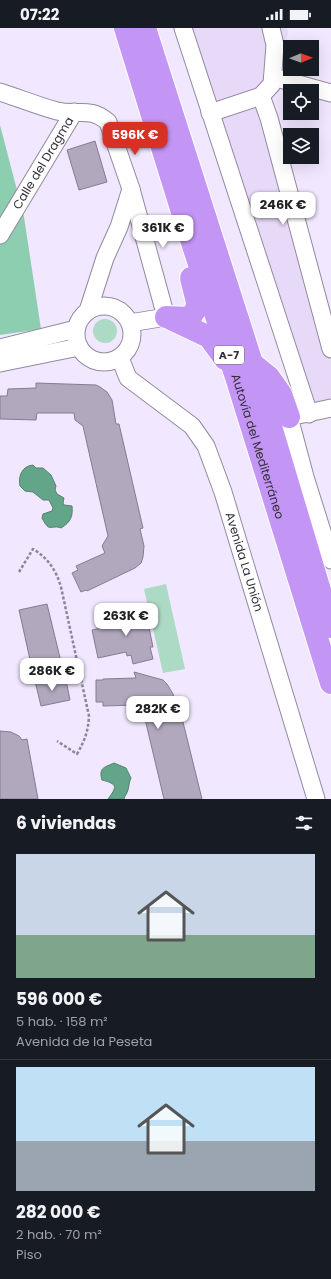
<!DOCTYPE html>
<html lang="es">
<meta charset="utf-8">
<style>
:root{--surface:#171b24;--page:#20242c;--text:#f1f3f6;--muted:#9ea1a6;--line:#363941;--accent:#d93025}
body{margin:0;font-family:Poppins,sans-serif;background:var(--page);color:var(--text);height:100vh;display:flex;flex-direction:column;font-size:15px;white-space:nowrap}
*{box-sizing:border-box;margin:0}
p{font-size:13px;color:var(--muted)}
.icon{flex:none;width:22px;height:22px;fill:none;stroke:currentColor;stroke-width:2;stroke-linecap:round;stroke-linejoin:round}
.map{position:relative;height:771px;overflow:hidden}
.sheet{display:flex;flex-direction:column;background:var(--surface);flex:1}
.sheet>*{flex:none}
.needle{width:26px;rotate:89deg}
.fabs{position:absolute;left:283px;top:12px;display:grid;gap:8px}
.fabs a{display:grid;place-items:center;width:36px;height:36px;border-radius:0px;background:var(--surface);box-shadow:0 4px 16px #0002;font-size:20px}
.price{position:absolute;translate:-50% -34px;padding:0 9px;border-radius:8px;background:#fff;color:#222;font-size:13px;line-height:26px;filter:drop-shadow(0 1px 2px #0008)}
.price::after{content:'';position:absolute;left:50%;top:24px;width:12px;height:9px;margin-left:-6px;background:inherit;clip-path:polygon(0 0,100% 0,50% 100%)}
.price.current{background:var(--accent);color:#fff}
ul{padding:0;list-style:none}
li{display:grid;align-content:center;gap:8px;height:212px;padding:0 16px}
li+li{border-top:1px solid var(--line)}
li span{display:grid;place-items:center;height:124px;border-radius:0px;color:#555}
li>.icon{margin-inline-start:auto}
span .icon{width:72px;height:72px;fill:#fffc;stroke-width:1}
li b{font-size:17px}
h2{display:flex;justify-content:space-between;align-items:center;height:48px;padding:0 16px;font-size:17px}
.status{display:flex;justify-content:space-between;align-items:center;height:28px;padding:0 20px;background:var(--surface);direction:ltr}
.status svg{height:11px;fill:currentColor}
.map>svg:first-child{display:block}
.built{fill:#e7daf8}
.green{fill:#addac5}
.forest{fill:#8cceaf}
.water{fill:#63a588;stroke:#548170}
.building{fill:#b1a8be;stroke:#857c91}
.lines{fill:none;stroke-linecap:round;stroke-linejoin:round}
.minor-casing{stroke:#92899e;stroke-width:19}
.highway-casing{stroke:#fff;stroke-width:24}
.path{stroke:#8c8595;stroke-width:2.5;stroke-dasharray:3 2;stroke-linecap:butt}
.minor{stroke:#fff;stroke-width:17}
.highway{stroke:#c395f5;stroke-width:22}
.labels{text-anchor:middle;stroke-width:3;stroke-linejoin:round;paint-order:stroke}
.shield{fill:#fff;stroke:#706d73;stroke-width:1}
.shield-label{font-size:11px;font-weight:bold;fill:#322e37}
.street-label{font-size:12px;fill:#322e37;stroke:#fff}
</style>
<div class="status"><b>07:22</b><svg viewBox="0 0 49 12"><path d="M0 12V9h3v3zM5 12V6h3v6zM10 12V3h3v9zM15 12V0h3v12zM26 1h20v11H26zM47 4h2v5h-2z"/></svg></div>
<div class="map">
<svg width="331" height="771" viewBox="0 0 331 771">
<rect width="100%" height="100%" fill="#f1e7ff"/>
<path class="built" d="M 176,0 L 287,0 L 288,4 L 280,42 L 269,79 L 331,309 L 331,373 L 315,378 Z"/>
<path class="green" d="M93 303a12 12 0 1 1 24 0a12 12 0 1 1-24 0Z
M 166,556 L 185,641 L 163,645 L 144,561 Z"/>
<path class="forest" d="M 0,97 L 24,189 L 41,301 L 0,307 Z"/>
<path class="water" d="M 33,437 L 36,440 L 43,440 L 51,447 L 56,458 L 55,462 L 57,466 L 64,470 L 63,475 L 64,477 L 72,478 C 73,488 71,494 61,500 C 51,496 50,506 42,490 L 43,486 L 52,483 L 53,480 L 49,472 L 43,472 L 33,464 L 25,463 L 20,458 C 18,448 22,438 33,437 Z
M 114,735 L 126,740 L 131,750 C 129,754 129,758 128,762 C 127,766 125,767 124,771 L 108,771 C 117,759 118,756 102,752 C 98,739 106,739 114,735 Z"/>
<path class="building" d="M 95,113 L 107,154 L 79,162 L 67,122 Z
M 36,355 L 96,357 L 100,359 L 107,364 L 112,372 L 116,396 L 119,396 L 143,500 L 140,501 L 144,518 L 143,529 L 141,535 L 135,540 L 87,563 L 86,562 L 81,564 L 72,545 L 78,542 L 76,538 L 105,525 L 102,518 L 108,508 L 83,398 L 75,392 L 74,385 L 37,385 L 36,392 L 0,391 L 0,368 L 7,368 L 8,361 L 36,360 Z
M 47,576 L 62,638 L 33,645 L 19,582 Z
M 141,578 L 144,591 L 147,590 L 153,619 L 150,619 L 153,631 L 133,636 L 131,627 L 127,628 L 126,624 L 98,630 L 92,602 L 120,596 L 119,592 L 123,591 L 121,582 Z
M 134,644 L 163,652 L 167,656 L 173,666 L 177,683 L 180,682 L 202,771 L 164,771 L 145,691 L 136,684 L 136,677 L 103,678 L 103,674 L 96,674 L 96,652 L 103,652 L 103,651 L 136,650 Z
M 66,652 L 70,672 L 41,678 L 35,653 Z
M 0,703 L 11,704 L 19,708 L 22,712 L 27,711 L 38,771 L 0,771 Z"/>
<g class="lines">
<g class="minor-casing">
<g id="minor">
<path d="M 183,0 L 309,386"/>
<path d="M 273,49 L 331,65"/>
<path d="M 0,64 C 19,70 38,78 57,83 C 78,88 89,78 108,94 L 131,161 L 119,199 L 105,230 L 88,283"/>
<path d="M 261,68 L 269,90 L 331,321"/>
<path d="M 210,85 L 261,68 L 272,56 L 275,17 L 271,0"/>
<path id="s1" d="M 0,207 L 74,84"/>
<circle cx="104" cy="306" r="28"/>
<path d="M 130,295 L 166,289 L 131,161"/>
<path d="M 0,320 L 76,301"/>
<path id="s2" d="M 120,330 L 128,350 L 192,398 L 206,418 L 223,464 L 316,771"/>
<path d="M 0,335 L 79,319"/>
<path d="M 331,380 L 289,389 L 305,449 L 331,532"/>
</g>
</g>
<g class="highway-casing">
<g id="highway">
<path id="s3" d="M 125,0 L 182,184 L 236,349 L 331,655"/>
<path d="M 145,0 L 252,335 L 331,599"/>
<path d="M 166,289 L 190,290 L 198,278 L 191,250"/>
<path d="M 171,291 L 209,309 L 225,331"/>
<path d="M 253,336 L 269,349 L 281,366 L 289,389"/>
</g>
</g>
<path class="path" d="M 19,544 L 33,521 C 48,530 56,542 61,559 L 89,688 C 88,704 85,712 77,726 L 57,713"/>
<use href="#minor" class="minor"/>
<use href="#highway" class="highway"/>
</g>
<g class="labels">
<rect class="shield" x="214" y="318" width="30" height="18" rx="3"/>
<g class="shield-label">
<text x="229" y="331">A-7</text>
</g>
<g class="street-label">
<text dy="4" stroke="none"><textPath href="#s1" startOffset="84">Calle del Dragma</textPath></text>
<text dy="4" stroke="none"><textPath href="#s3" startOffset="439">Autovía del Mediterráneo</textPath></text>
<text dy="4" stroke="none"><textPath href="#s2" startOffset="248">Avenida La Unión</textPath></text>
</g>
</g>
</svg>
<div class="fabs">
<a><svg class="needle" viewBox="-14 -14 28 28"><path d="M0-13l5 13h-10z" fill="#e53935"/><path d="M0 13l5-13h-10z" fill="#9ea1a6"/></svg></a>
<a><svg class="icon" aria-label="locate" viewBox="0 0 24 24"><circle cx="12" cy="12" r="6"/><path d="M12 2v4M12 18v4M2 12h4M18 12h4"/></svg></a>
<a><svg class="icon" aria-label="layers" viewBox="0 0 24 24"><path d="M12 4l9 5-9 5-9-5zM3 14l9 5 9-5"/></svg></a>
</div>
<b class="price current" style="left:135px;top:128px">596K €</b>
<b class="price" style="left:283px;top:198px">246K €</b>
<b class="price" style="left:163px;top:221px">361K €</b>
<b class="price" style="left:126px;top:609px">263K €</b>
<b class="price" style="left:52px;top:664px">286K €</b>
<b class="price" style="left:158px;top:702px">282K €</b>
</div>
<section class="sheet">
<h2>6 viviendas<svg class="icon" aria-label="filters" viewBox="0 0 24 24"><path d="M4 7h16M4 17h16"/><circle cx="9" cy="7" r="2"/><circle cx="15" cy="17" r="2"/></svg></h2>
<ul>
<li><span style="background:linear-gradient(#c9d6e8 65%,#7fa58c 0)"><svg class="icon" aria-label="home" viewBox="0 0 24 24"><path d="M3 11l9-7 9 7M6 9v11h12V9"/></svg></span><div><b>596 000 €</b><p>5 hab. · 158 m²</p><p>Avenida de la Peseta</p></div></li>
<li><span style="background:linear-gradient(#bfe0f5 60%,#9aa5b1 0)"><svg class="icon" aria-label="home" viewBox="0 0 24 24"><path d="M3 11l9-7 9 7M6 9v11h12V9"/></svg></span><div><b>282 000 €</b><p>2 hab. · 70 m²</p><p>Piso</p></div></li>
</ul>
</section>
